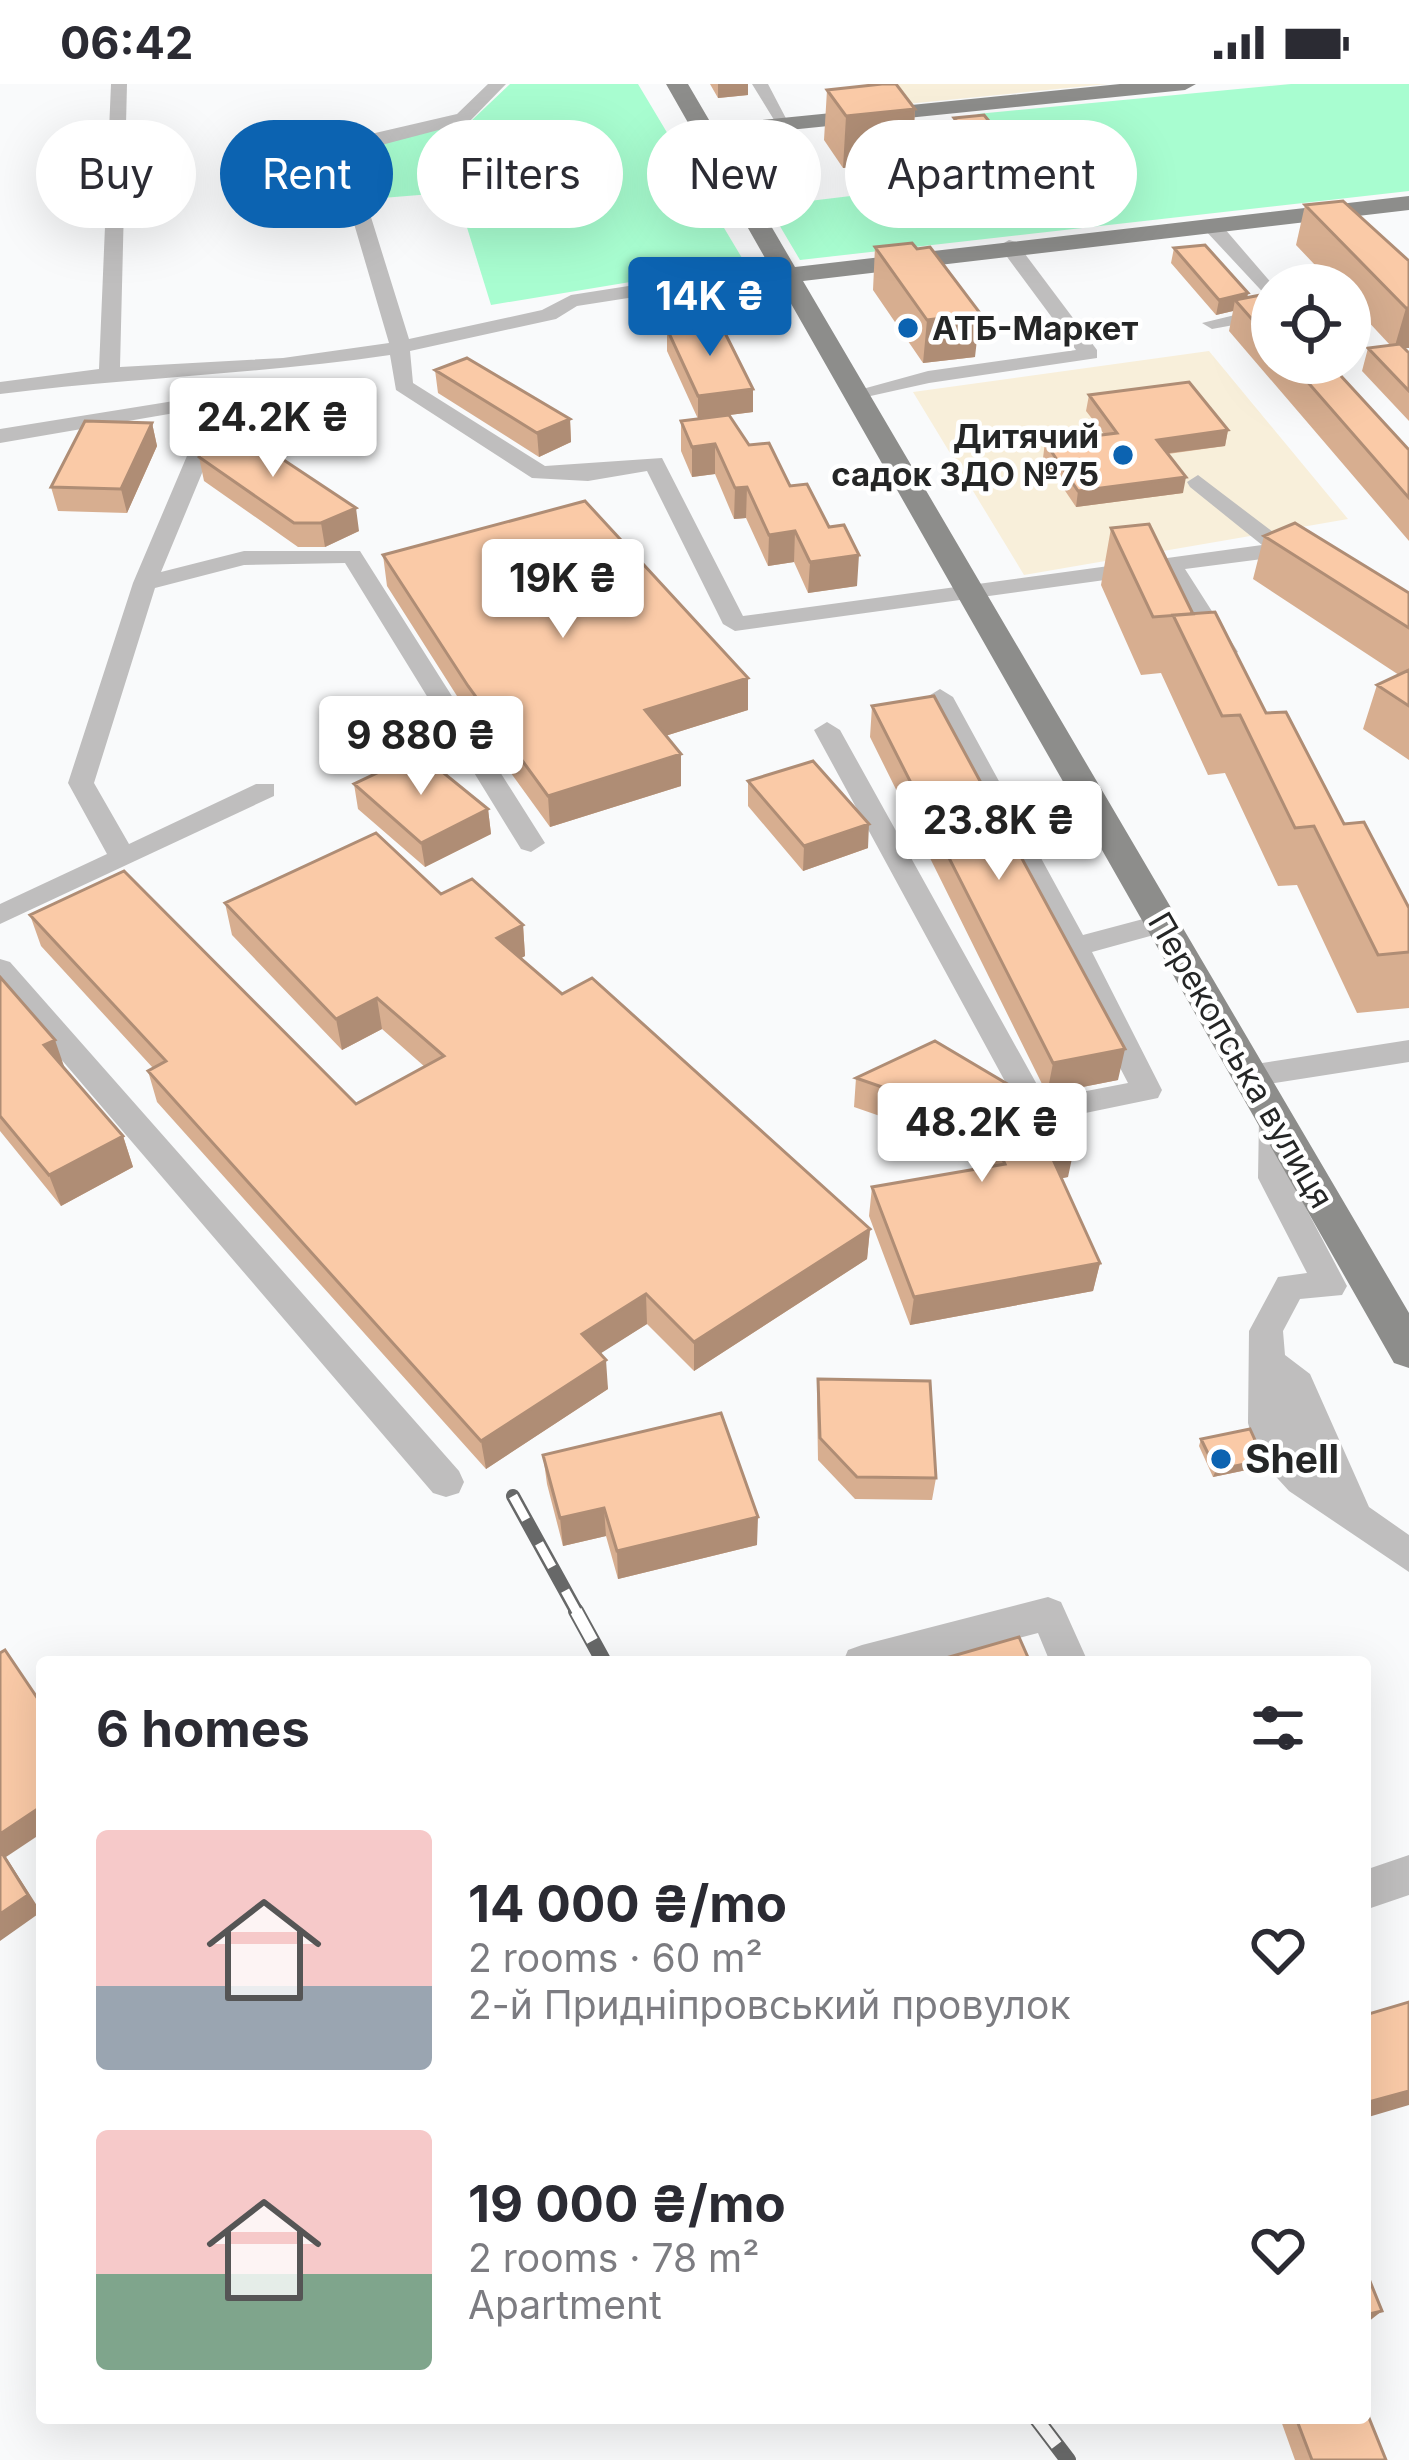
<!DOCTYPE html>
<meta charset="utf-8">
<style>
:root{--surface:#fff;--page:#f2f2f3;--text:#2b2b33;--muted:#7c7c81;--accent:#0c63b1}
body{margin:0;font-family:Inter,sans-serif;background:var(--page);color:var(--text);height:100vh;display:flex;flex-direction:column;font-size:45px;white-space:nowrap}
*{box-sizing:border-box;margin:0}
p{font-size:39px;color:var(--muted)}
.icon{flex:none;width:66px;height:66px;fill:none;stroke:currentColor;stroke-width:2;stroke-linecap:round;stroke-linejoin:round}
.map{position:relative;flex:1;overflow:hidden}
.details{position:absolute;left:36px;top:1572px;width:1335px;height:768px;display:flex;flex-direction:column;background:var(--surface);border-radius:12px;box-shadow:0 12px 48px #0002}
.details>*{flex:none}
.banner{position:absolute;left:36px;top:36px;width:1338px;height:108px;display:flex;gap:24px}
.fabs{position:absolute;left:1251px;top:180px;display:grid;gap:24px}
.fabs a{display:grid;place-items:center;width:120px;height:120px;border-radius:50%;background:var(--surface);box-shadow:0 12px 48px #0002;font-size:60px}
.price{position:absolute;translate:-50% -102px;padding:0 27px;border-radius:12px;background:#fff;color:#222;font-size:39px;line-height:78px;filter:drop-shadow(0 3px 6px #0008)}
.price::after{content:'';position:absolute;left:50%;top:72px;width:36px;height:27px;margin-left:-18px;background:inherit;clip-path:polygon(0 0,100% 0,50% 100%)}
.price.selected{background:var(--accent);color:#fff}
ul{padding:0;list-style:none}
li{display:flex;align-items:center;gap:36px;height:300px;padding:0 60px}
li span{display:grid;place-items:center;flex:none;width:336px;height:240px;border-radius:12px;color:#555}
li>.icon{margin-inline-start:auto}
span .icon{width:144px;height:144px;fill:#fffc;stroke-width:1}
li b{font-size:51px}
h2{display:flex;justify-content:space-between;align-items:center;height:144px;padding:0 60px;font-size:51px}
.pill{padding:0 42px;border-radius:54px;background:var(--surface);box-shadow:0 12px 48px #0002;font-size:42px;line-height:108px}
.pill.selected{background:var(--accent);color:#fff}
.status{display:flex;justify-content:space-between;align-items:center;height:84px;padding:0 60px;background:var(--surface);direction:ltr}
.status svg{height:33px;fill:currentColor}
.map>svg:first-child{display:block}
.education{fill:#f8efda}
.green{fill:#a8fdd0}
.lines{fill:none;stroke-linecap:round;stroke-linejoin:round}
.minor{fill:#bfbebe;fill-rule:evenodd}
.major{fill:#8d8d8b;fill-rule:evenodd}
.rail-far1-casing{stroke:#676868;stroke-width:14}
.rail-casing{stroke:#676868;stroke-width:16}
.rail-far1{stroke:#fff;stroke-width:9;stroke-dasharray:27;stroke-linecap:butt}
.rail{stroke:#fff;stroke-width:12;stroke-dasharray:34;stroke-linecap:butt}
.wall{fill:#d7ae90}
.shaded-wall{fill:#af8d75}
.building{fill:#facaa7;stroke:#af8d75;stroke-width:3}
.poi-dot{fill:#0c63b1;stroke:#fff;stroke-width:4.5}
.labels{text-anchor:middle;stroke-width:9;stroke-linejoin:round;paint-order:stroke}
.far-poi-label{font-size:33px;font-weight:bold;fill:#252626;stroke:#fff;text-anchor:start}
.far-street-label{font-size:33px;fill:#252626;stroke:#fff}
.poi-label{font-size:39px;font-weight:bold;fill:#252626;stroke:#fff;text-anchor:start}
</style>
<div class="status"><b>06:42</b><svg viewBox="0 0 49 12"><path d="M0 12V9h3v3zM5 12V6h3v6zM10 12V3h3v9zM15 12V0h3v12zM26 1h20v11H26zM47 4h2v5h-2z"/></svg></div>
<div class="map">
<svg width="1409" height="2376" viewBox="0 0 1409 2376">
<rect width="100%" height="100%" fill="#f9fafb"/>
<path class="education" d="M 866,0 L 1108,0 L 886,22 Z
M 1209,267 L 1348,435 L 1024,491 L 913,308 Z"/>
<path class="green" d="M 510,0 L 638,0 L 745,179 L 491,221 L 456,108 L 370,115 L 359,63 L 470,38 Z
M 1291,0 L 1409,0 L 1409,107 L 800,176 L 768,122 L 1024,91 L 977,30 Z"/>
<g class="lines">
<path class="minor" d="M 111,0 L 127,0 L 120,283 L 283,274 L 389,259 L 333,68 L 345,56 L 457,30 L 488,0 L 506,0 L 469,38 L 351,69 L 409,255 L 542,226 L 571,211 L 705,190 L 729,196 L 794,187 L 794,195 L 735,207 L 711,220 L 701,214 L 713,204 L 705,202 L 577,222 L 556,235 L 410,267 L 413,299 L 545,382 L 662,374 L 743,532 L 1262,461 L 1190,403 L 1187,398 L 1198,391 L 1311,477 L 1299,484 L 1278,473 L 1185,485 L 1238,568 L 1226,575 L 1217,573 L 1163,488 L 735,547 L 723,540 L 647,387 L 588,397 L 532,394 L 396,306 L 390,271 C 260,290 130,294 0,310 L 0,298 L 99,285 Z
M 752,0 L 768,0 L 791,44 L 779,44 Z
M 1204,137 L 1218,137 L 1273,201 L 1272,218 L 1204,145 Z
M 1009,156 L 1016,158 L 1097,266 L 1097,274 L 929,299 L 848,317 L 848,309 L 928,287 L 1076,266 L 999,162 Z
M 1272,222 L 1272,234 L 1212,245 L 1202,239 Z
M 227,303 L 238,309 L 220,320 L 217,353 L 161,488 L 244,467 L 360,467 L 545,759 L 531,768 L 521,765 L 345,479 L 244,481 L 155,504 L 94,699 L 129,760 L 256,700 L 274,700 L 274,712 L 0,840 L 0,820 L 107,770 L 68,699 L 133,499 L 195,353 L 198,325 L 0,359 L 0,345 L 205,312 Z
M 940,605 L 953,613 L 1083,851 L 1162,830 L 1176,839 L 1172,846 L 1092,868 L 1162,1006 L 1158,1014 L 1037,1039 L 1026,1036 L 814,646 L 827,638 L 840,646 L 1045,1015 L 1128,999 L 927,613 Z
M 0,875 L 10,878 L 459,1387 L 464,1398 L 459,1409 L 446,1413 L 433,1409 L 0,904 Z
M 1409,956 L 1409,978 L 1249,1003 L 1234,992 L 1249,981 Z
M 1274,1023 L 1289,1034 L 1290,1094 L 1347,1202 L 1342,1211 L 1300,1215 L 1283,1247 L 1285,1271 L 1310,1290 L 1369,1423 L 1409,1451 L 1409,1488 L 1289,1407 L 1257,1372 L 1248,1339 L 1249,1247 L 1278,1193 L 1307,1189 L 1258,1094 L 1259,1034 Z
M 1048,1513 L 1061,1518 L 1088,1578 L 1050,1578 L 1038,1549 L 928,1578 L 843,1578 L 848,1566 L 862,1561 Z
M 1409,1771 L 1409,1811 L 1365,1826 L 1365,1786 Z"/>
<path class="major" d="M 666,0 L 688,0 L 712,41 L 1120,0 L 1196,0 L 1185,6 L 719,53 L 795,183 L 1409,112 L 1409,126 L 803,197 L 1409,1229 L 1409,1284 L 1394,1279 Z"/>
<g class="rail-far1-casing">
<path id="rail-far1" d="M 513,1412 L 578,1530"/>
</g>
<g class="rail-casing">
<path id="rail" d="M 576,1527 L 604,1578
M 1036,2334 L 1068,2376"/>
</g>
<use href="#rail-far1" class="rail-far1"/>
<use href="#rail" class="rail"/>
</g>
<path class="wall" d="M 710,0 L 748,0 L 748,11 L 718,14 Z
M 827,6 L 915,25 L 912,76 L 843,84 L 824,56 Z
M 954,34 L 1017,72 L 1015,86 L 984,89 L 952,48 Z
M 1305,121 L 1409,177 L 1409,264 L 1404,264 L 1409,269 L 1409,337 L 1362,287 L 1368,264 L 1390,261 L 1350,218 L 1350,201 L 1334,201 L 1296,161 Z
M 875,163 L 975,273 L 923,279 L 873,206 Z
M 1174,164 L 1248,209 L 1247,214 L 1272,217 L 1272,279 L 1329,279 L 1409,366 L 1409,457 L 1229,247 L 1233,227 L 1216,231 L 1171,179 Z
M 667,245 L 753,328 L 698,335 L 667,267 Z
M 435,286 L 570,335 L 571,358 L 539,373 L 438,309 Z
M 1089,311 L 1228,346 L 1225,362 L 1168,370 L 1183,409 L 1076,423 L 1043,374 L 1045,358 L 1104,350 L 1086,327 Z
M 681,337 L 749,361 L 790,402 L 857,502 L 808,509 L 794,478 L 768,482 L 746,434 L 734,435 L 715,390 L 692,393 L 681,367 Z
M 152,339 L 157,362 L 127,429 L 58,427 L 51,403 Z
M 199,373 L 359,447 L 325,463 L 298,463 L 204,397 Z
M 1111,444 L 1193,530 L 1266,629 L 1344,740 L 1409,824 L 1409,924 L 1357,929 L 1297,801 L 1278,802 L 1225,689 L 1208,691 L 1161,589 L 1141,591 L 1101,501 Z
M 1264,452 L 1409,509 L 1409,676 L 1363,645 L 1377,601 L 1399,591 L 1253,495 Z
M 383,471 L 748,626 L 665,652 L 681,670 L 681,702 L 550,743 L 471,634 L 387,502 Z
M 872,622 L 1118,996 L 1047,1010 L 870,653 Z
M 748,697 L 868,764 L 803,787 L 748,722 Z
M 354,700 L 488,725 L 491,750 L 425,783 L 358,725 Z
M 441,810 L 523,841 L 525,872 L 521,874 L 562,910 L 870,1145 L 867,1175 L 694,1287 L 647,1240 L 600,1269 L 608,1305 L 486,1385 L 157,1018 L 148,987 L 153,984 L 41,862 L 30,831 L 356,1020 L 425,983 L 382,945 L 342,966 L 232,851 L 225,819 Z
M 0,893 L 65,986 L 123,1052 L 133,1083 L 61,1122 L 0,1047 Z
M 935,957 L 1068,1093 L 1061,1094 L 1100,1179 L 1093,1207 L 910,1241 L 869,1132 L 872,1103 L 988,1083 L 981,1067 L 854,1023 L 856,994 Z
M 818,1295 L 936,1394 L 932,1416 L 855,1415 L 818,1376 L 817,1318 Z
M 1201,1355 L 1264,1376 L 1261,1383 L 1213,1393 L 1199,1362 Z
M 543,1371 L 757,1461 L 618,1495 L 606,1452 L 563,1462 L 547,1400 Z
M 1280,2334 L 1365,2334 L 1386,2376 L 1295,2376 Z"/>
<path class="shaded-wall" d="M 718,0 L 748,0 L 748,11 L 718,14 Z
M 915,25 L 912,76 L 843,84 L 846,32 Z
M 1017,72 L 1015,86 L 984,89 L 986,75 Z
M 1248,209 L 1245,224 L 1235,216 L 1233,227 L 1216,231 L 1219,216 Z
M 1406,224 L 1409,224 L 1409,264 L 1394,265 Z
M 980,229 L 975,273 L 923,279 L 927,236 Z
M 753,305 L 753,328 L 698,335 L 698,312 Z
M 570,335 L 571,358 L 539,373 L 537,349 Z
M 152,339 L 157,362 L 127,429 L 121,405 Z
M 1228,346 L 1225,362 L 1154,371 L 1157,356 Z
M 715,360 L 715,390 L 692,393 L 692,363 Z
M 1186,393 L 1183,409 L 1076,423 L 1078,407 Z
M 747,403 L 746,434 L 734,435 L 735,404 Z
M 356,424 L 359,447 L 325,463 L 321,439 Z
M 795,447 L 794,478 L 768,482 L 769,451 Z
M 859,471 L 857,502 L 808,509 L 810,478 Z
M 748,594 L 748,626 L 646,658 L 645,626 Z
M 681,670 L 681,702 L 550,743 L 548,712 Z
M 488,725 L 491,750 L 425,783 L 421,759 Z
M 869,740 L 868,764 L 803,787 L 804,762 Z
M 523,841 L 525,872 L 501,885 L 497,854 Z
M 377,914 L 382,945 L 342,966 L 336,935 Z
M 55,956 L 66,988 L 44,961 Z
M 1125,965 L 1118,996 L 1047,1010 L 1053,979 Z
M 123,1052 L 133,1083 L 61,1122 L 49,1091 Z
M 1074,1065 L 1068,1093 L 1044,1098 L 1050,1069 Z
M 870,1145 L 867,1175 L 694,1287 L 694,1258 Z
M 1100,1179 L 1093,1207 L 910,1241 L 914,1213 Z
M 646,1210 L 647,1240 L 584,1280 L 582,1250 Z
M 606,1276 L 608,1305 L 486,1385 L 481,1357 Z
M 1264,1376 L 1261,1383 L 1213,1393 L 1216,1386 Z
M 604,1424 L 606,1452 L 563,1462 L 560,1434 Z
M 758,1433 L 757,1461 L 618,1495 L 617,1467 Z
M 42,1722 L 42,1749 L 6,1773 L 41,1828 L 0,1857 L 0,1750 Z
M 1409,2007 L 1409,2021 L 1365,2034 L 1365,2019 Z
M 1382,2227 L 1368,2238 L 1365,2239 L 1365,2231 Z"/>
<path class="building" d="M 882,0 L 896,0 L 915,25 L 846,32 L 827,6 Z
M 984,31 L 1017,72 L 986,75 L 954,34 Z
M 1343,117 L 1409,177 L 1409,224 L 1406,224 L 1305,121 Z
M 912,159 L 917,165 L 930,163 L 980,229 L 927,236 L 875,163 Z
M 1205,161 L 1248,209 L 1219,216 L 1174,164 Z
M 1266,210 L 1272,217 L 1272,258 L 1235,216 Z
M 720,239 L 753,305 L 698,312 L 667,245 Z
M 1400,260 L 1409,269 L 1409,307 L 1368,264 Z
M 467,274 L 570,335 L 537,349 L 435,286 Z
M 1291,279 L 1329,279 L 1409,366 L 1409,414 Z
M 1189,298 L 1228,346 L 1157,356 L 1186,393 L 1078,407 L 1045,358 L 1117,349 L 1089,311 Z
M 729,331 L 749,361 L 769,359 L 790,402 L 807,400 L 829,443 L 844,441 L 859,471 L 810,478 L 795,447 L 769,451 L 747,403 L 735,404 L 715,360 L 692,363 L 681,337 Z
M 85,337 L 152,339 L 121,405 L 51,403 Z
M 240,347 L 356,424 L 321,439 L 294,439 L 199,373 L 204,361 Z
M 585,417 L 748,594 L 645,626 L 681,670 L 548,712 L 468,602 L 383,471 Z
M 1295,439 L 1409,509 L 1409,544 L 1264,452 Z
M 1149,440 L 1193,530 L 1153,533 L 1111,444 Z
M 1215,528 L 1266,629 L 1286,628 L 1344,740 L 1364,738 L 1409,824 L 1409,868 L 1378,871 L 1314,742 L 1295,744 L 1240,631 L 1222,632 L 1173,531 Z
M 1409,586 L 1409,622 L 1377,601 Z
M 934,612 L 1125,965 L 1053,979 L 872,622 Z
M 419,669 L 488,725 L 421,759 L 354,700 Z
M 813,677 L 869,740 L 804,762 L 748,697 Z
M 376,749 L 441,810 L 472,795 L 523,841 L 497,854 L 562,910 L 592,894 L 870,1145 L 694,1258 L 646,1210 L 582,1250 L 606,1276 L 481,1357 L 148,987 L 166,977 L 30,831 L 124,787 L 356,1020 L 444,972 L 377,914 L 336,935 L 225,819 Z
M 0,893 L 55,956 L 44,961 L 123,1052 L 49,1091 L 0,1032 Z
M 935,957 L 1058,1030 L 1074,1065 L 1050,1069 L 1100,1179 L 914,1213 L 872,1103 L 1005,1080 L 986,1039 L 856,994 Z
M 818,1295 L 930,1297 L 936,1394 L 857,1393 L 820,1354 Z
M 721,1329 L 758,1433 L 617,1467 L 604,1424 L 560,1434 L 543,1371 Z
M 1250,1345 L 1264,1376 L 1216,1386 L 1201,1355 Z
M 1019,1553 L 1030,1578 L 932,1578 Z
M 5,1566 L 42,1621 L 42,1722 L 0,1750 L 0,1569 Z
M 0,1766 L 28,1811 L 0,1830 Z
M 1409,1918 L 1409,2007 L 1365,2019 L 1365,1931 Z
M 1365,2185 L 1382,2227 L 1365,2231 Z
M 1365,2324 L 1386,2376 L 1312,2376 L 1296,2334 L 1365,2334 Z"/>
<g class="poi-dot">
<circle cx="908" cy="244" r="12"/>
<circle cx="1123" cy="371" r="12"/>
<circle cx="1221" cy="1375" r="12"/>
</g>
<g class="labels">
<g class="far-poi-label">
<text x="932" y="256">АТБ-Маркет</text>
<text x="1099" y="364" text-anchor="end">Дитячий<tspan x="1099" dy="38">садок ЗДО №75</tspan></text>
</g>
<g class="far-street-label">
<text transform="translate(1241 976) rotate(60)" y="12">Перекопська вулиця</text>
</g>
<g class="poi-label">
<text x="1245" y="1389">Shell</text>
</g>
</g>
</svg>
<div class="fabs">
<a><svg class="icon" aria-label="locate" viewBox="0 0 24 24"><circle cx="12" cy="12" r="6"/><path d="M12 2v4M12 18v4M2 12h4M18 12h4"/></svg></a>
</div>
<b class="price selected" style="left:710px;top:275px">14K ₴</b>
<b class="price" style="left:273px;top:396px">24.2K ₴</b>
<b class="price" style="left:563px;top:557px">19K ₴</b>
<b class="price" style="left:421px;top:714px">9 880 ₴</b>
<b class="price" style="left:999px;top:799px">23.8K ₴</b>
<b class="price" style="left:982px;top:1101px">48.2K ₴</b>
<div class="banner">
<a class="pill">Buy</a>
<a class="pill selected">Rent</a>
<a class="pill">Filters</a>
<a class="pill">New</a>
<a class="pill">Apartment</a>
</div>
<section class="details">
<h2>6 homes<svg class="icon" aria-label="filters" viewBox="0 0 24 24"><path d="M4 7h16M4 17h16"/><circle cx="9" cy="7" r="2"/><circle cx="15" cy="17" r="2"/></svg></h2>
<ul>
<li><span style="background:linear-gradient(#f6c9c9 65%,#9aa5b1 0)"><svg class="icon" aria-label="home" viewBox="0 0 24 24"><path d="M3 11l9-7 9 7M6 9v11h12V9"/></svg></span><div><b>14 000 ₴/mo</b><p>2 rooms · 60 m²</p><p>2-й Придніпровський провулок</p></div><svg class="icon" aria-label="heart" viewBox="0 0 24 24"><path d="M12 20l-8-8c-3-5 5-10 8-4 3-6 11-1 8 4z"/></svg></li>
<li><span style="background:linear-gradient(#f6c9c9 60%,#7fa58c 0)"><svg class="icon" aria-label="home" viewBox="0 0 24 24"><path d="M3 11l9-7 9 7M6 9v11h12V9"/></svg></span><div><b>19 000 ₴/mo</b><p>2 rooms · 78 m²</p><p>Apartment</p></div><svg class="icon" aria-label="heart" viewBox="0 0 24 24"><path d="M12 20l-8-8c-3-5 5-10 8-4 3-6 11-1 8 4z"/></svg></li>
</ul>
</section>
</div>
